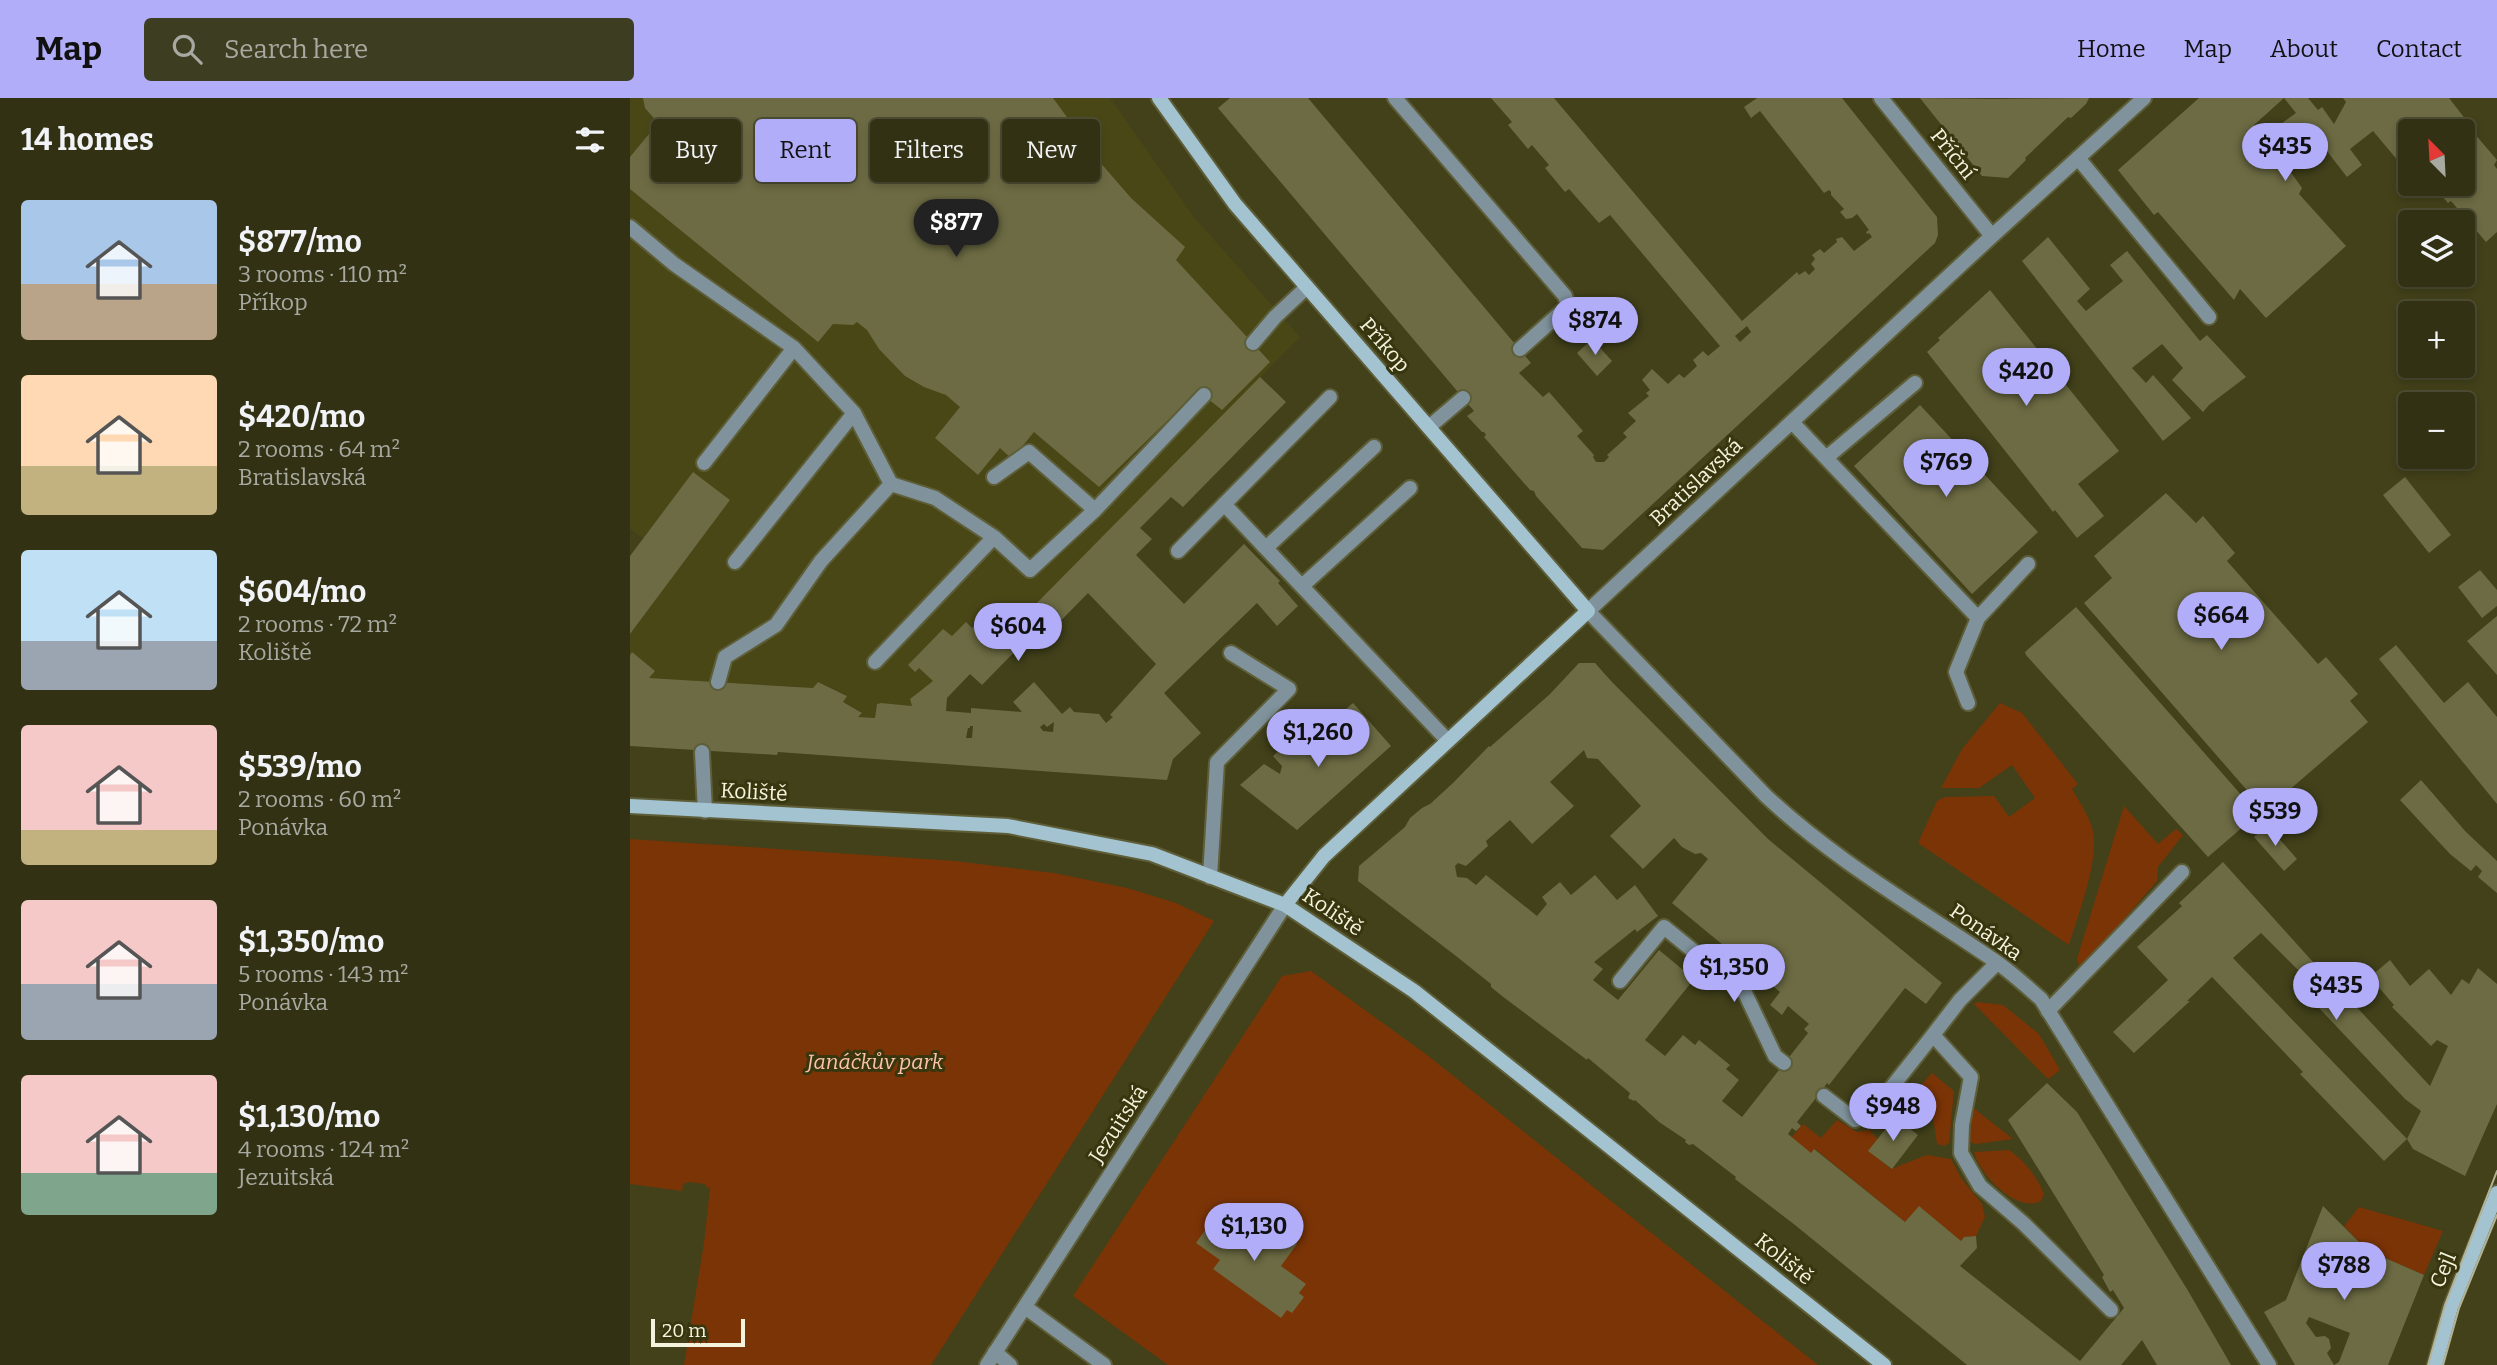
<!DOCTYPE html>
<meta charset="utf-8">
<style>
:root{--surface:#323114;--page:#3d3d22;--text:#f1f3f6;--muted:#a8a9a0;--line:#4d4c34;--accent:#b2adf9}
body{margin:0;font-family:Bitter,serif;background:var(--page);color:var(--text);height:100vh;display:flex;flex-direction:column;font-size:26px;white-space:nowrap}
*{box-sizing:border-box;margin:0}
p{font-size:23px;color:var(--muted)}
.icon{flex:none;width:38px;height:38px;fill:none;stroke:currentColor;stroke-width:2;stroke-linecap:round;stroke-linejoin:round}
.map{position:relative;flex:1;overflow:hidden}
.drawer{display:flex;flex-direction:column;background:var(--surface);width:630px}
.drawer>*{flex:none}
.banner{position:absolute;left:21px;top:21px;width:665px;height:63px;display:flex;gap:14px}
.needle{width:46px;rotate:336deg}
.buttons{position:absolute;left:1768px;top:21px;display:grid;gap:14px}
.buttons a{display:grid;place-items:center;width:77px;height:77px;border-radius:7px;background:var(--surface);box-shadow:0 4px 10px #0003,0 0 0 2px var(--line);font-size:35px}
.scale{position:absolute;left:21px;bottom:18px;width:94px;box-sizing:border-box;padding-left:7px;border:4px solid #f4f4de;border-top:0;font-size:19px;line-height:24px;white-space:nowrap;color:#f4f4de;-webkit-text-stroke:5px #38360e;paint-order:stroke}
.price{position:absolute;translate:-50% -60px;padding:0 16px;border-radius:24px;background:var(--accent);color:#111;font-size:23px;line-height:46px;filter:drop-shadow(0 2px 4px #0008)}
.price::after{content:'';position:absolute;left:50%;top:42px;width:21px;height:16px;margin-left:-10px;background:inherit;clip-path:polygon(0 0,100% 0,50% 100%)}
.price.active{background:#222;color:#fff}
ul{padding:0;list-style:none}
li{display:flex;align-items:center;gap:21px;height:175px;padding:0 21px}
li span{display:grid;place-items:center;flex:none;width:196px;height:140px;border-radius:7px;color:#555}
li>.icon{margin-inline-start:auto}
span .icon{width:84px;height:84px;fill:#fffc;stroke-width:1}
li b{font-size:30px}
h2{display:flex;justify-content:space-between;align-items:center;height:84px;padding:0 21px;font-size:30px}
.tag{padding:0 24px;border-radius:7px;background:var(--surface);box-shadow:0 4px 10px #0003,0 0 0 2px var(--line);font-size:24px;line-height:63px}
.tag.active{background:var(--accent);color:#111}
header{display:flex;align-items:center;gap:42px;box-sizing:border-box;height:98px;padding:0 35px;background:var(--accent);color:#111}
header strong{font-size:33px}
nav{display:flex;gap:38px;margin-inline-start:auto;font-size:24px}
.search{width:490px;height:63px;background:var(--page);display:flex;align-items:center;gap:18px;box-sizing:border-box;padding:0 24px;border-radius:7px;color:var(--muted);font-size:26px}
main{display:flex;flex:1;min-height:0}
.map>svg:first-child{display:block}
.built{fill:#4a4717}
.green{fill:#7b3406}
.building{fill:#6c6b43;fill-rule:evenodd}
.lines{fill:none;stroke-linecap:round;stroke-linejoin:round}
.lane-casing{stroke:#5e5e39;stroke-width:18}
.street-casing{stroke:#5e5e39;stroke-width:18}
.secondary-casing{stroke:#5e5e39;stroke-width:18}
.lane{stroke:#80939c;stroke-width:14}
.street{stroke:#80939c;stroke-width:14}
.secondary{stroke:#a3c3d1;stroke-width:14}
.tram{stroke:#b3b397;stroke-width:2}
.labels{text-anchor:middle;stroke-width:6;stroke-linejoin:round;paint-order:stroke}
.street-label{font-size:21px;fill:#f4f4de;stroke:#38360e}
.park-label{font-size:21px;font-style:italic;fill:#fdc3a8;stroke:#38360e}
</style>
<header>
<strong>Map</strong>
<div class="search"><svg class="icon" aria-label="search" viewBox="0 0 24 24"><circle cx="10" cy="10" r="6"/><path d="M15 15l6 6"/></svg>Search here</div>
<nav><a>Home</a><a>Map</a><a>About</a><a>Contact</a></nav>
</header>
<main>
<section class="drawer">
<h2>14 homes<svg class="icon" aria-label="filters" viewBox="0 0 24 24"><path d="M4 7h16M4 17h16"/><circle cx="9" cy="7" r="2"/><circle cx="15" cy="17" r="2"/></svg></h2>
<ul>
<li><span style="background:linear-gradient(#a9c7e8 60%,#b9a48a 0)"><svg class="icon" aria-label="home" viewBox="0 0 24 24"><path d="M3 11l9-7 9 7M6 9v11h12V9"/></svg></span><div><b>$877/mo</b><p>3 rooms · 110 m²</p><p>Příkop</p></div></li>
<li><span style="background:linear-gradient(#ffd9b3 65%,#c2b280 0)"><svg class="icon" aria-label="home" viewBox="0 0 24 24"><path d="M3 11l9-7 9 7M6 9v11h12V9"/></svg></span><div><b>$420/mo</b><p>2 rooms · 64 m²</p><p>Bratislavská</p></div></li>
<li><span style="background:linear-gradient(#bfe0f5 65%,#9aa5b1 0)"><svg class="icon" aria-label="home" viewBox="0 0 24 24"><path d="M3 11l9-7 9 7M6 9v11h12V9"/></svg></span><div><b>$604/mo</b><p>2 rooms · 72 m²</p><p>Koliště</p></div></li>
<li><span style="background:linear-gradient(#f6c9c9 75%,#c2b280 0)"><svg class="icon" aria-label="home" viewBox="0 0 24 24"><path d="M3 11l9-7 9 7M6 9v11h12V9"/></svg></span><div><b>$539/mo</b><p>2 rooms · 60 m²</p><p>Ponávka</p></div></li>
<li><span style="background:linear-gradient(#f6c9c9 60%,#9aa5b1 0)"><svg class="icon" aria-label="home" viewBox="0 0 24 24"><path d="M3 11l9-7 9 7M6 9v11h12V9"/></svg></span><div><b>$1,350/mo</b><p>5 rooms · 143 m²</p><p>Ponávka</p></div></li>
<li><span style="background:linear-gradient(#f6c9c9 70%,#7fa58c 0)"><svg class="icon" aria-label="home" viewBox="0 0 24 24"><path d="M3 11l9-7 9 7M6 9v11h12V9"/></svg></span><div><b>$1,130/mo</b><p>4 rooms · 124 m²</p><p>Jezuitská</p></div></li>
</ul>
</section>
<div class="map">
<svg width="1867" height="1267" viewBox="0 0 1867 1267">
<rect width="100%" height="100%" fill="#42411a"/>
<path class="built" d="M 0,0 L 480,0 L 563,118 L 670,239 L 389,523 L 383,517 L 374,526 L 359,513 L 342,530 L 336,525 L 322,538 L 313,531 L 278,567 L 284,574 L 289,570 L 303,583 L 280,601 L 282,608 L 251,605 L 247,606 L 245,620 L 228,619 L 231,614 L 213,604 L 217,597 L 188,584 L 183,590 L 19,580 L 2,554 L 0,557 L 0,536 L 100,402 L 63,375 L 13,440 L 0,431 Z"/>
<path class="green" d="M 1370,605 L 1392,615 L 1448,686 L 1442,691 C 1449,703 1458,716 1462,730 C 1471,759 1448,816 1439,847 L 1288,745 L 1307,703 L 1315,699 L 1364,698 L 1379,719 L 1405,700 L 1382,667 L 1349,690 L 1311,690 L 1332,651 Z
M 1494,708 L 1528,746 L 1546,731 L 1553,737 L 1528,769 L 1527,783 L 1456,865 L 1449,868 L 1447,861 Z
M 0,741 L 325,763 L 424,775 L 497,790 L 546,805 L 584,823 L 301,1267 L 54,1267 L 74,1145 L 80,1090 L 76,1089 L 75,1086 L 59,1084 L 53,1086 L 52,1093 L 0,1086 Z
M 681,873 L 797,957 L 1188,1267 L 538,1267 L 443,1198 L 652,878 Z
M 1348,904 L 1373,907 L 1409,936 L 1430,972 L 1418,981 L 1344,906 Z
M 1302,975 L 1324,993 L 1319,1045 L 1314,1048 L 1307,1046 L 1303,1020 L 1284,1001 L 1284,995 Z
M 1342,1009 L 1383,1041 L 1346,1046 L 1340,1044 L 1339,1021 Z
M 1207,1022 L 1227,1034 L 1239,1032 L 1248,1041 L 1239,1053 L 1261,1071 L 1297,1057 L 1321,1061 L 1331,1080 L 1352,1106 L 1355,1119 L 1346,1138 L 1334,1139 L 1331,1143 L 1289,1109 L 1275,1124 L 1185,1051 L 1181,1055 L 1161,1040 L 1173,1026 L 1191,1040 Z
M 1379,1052 C 1395,1063 1407,1079 1414,1096 L 1411,1103 C 1387,1116 1349,1076 1344,1054 Z
M 1729,1109 L 1813,1133 L 1794,1177 L 1737,1152 L 1714,1128 Z"/>
<path class="building" d="M 13,0 L 423,0 L 469,63 L 501,100 L 555,149 L 546,162 L 640,264 L 592,312 L 568,293 L 469,389 L 404,334 L 382,361 L 370,350 L 348,377 L 305,340 L 330,309 L 316,297 L 294,289 L 275,278 L 249,251 L 237,232 L 227,224 L 223,227 L 203,226 L 188,244 L 0,91 L 0,59 L 28,25 L 15,10 Z
M 600,0 L 678,0 L 901,265 L 889,275 L 913,299 L 919,294 L 953,333 L 947,338 L 964,357 L 963,359 L 966,364 L 974,364 L 979,359 L 977,357 L 997,339 L 993,335 L 1006,323 L 998,315 L 1019,298 L 1016,295 L 1020,292 L 1012,282 L 1022,271 L 1038,286 L 1049,276 L 1054,280 L 1067,268 L 1063,262 L 1073,253 L 1078,258 L 1090,248 L 980,117 L 969,125 L 939,91 L 935,94 L 915,70 L 919,67 L 902,47 L 898,51 L 878,27 L 882,24 L 861,0 L 924,0 L 1112,223 L 1167,174 L 1169,177 L 1175,173 L 1179,177 L 1185,171 L 1181,166 L 1185,161 L 1182,157 L 1190,151 L 1194,155 L 1207,144 L 1206,141 L 1212,139 L 1224,153 L 1242,139 L 1239,135 L 1237,136 L 1236,134 L 1239,132 L 1227,116 L 1222,120 L 1216,121 L 1210,114 L 1214,111 L 1201,97 L 1201,94 L 1199,92 L 1194,95 L 1130,13 L 1121,20 L 1114,9 L 1127,0 L 1212,0 L 1307,119 L 1308,137 L 1305,145 L 973,452 L 952,450 L 906,398 L 904,393 L 900,392 L 854,339 L 856,337 L 854,334 L 852,334 L 837,318 L 844,313 L 588,10 ZM 1117,228 L 1121,234 L 1110,244 L 1105,238 Z
M 1290,0 L 1362,1 L 1459,0 L 1456,6 L 1441,20 L 1438,19 L 1395,60 L 1396,62 L 1378,80 L 1352,78 Z
M 1569,0 L 1654,0 L 1624,27 L 1633,39 L 1666,15 L 1654,0 L 1678,0 L 1688,12 L 1692,9 L 1704,26 L 1716,4 L 1713,0 L 1819,0 L 1840,27 L 1838,28 L 1867,62 L 1864,67 L 1867,71 L 1867,134 L 1856,144 L 1821,103 L 1818,105 L 1801,86 L 1832,86 L 1832,33 L 1780,33 L 1780,77 L 1743,33 L 1720,51 L 1732,67 L 1717,79 L 1693,48 L 1660,73 L 1672,90 L 1669,96 L 1716,148 L 1636,220 L 1610,191 L 1604,202 L 1528,114 L 1524,117 L 1488,72 Z
M 1418,139 L 1460,191 L 1447,203 L 1456,213 L 1493,183 L 1480,167 L 1497,153 L 1570,243 L 1577,237 L 1616,279 L 1579,307 L 1573,314 L 1542,282 L 1553,270 L 1532,246 L 1502,270 L 1516,285 L 1523,277 L 1561,320 L 1533,343 L 1392,163 Z
M 1360,192 L 1489,353 L 1448,386 L 1474,418 L 1447,440 L 1425,412 L 1423,414 L 1413,401 L 1297,254 L 1310,242 L 1308,240 Z
M 962,241 L 982,263 L 967,278 L 947,255 Z
M 630,279 L 656,304 L 553,409 L 541,399 L 510,430 L 522,441 L 506,457 L 554,506 L 614,446 L 650,483 L 648,485 L 668,508 L 647,528 L 627,505 L 534,595 L 571,635 L 543,661 L 537,682 L 148,654 L 147,657 L 0,648 L 0,557 L 2,554 L 25,573 L 19,580 L 183,590 L 188,584 L 217,598 L 213,604 L 232,615 L 228,619 L 245,620 L 247,606 L 251,605 L 282,608 L 280,601 L 303,583 L 289,570 L 285,574 L 278,567 L 313,531 L 322,538 L 336,524 L 342,530 L 359,512 L 374,526 L 383,517 L 389,523 ZM 458,495 L 526,566 L 480,617 L 483,619 L 476,625 L 469,616 L 444,614 L 440,609 L 432,616 L 404,584 L 383,604 L 392,614 L 341,610 L 341,615 L 316,613 L 317,600 L 340,576 L 352,587 L 402,536 L 410,544 ZM 424,624 L 423,634 L 413,633 L 410,629 L 414,626 L 417,629 ZM 340,628 L 343,628 L 342,640 L 336,640 L 338,630 L 340,630 Z
M 1290,307 L 1408,434 L 1342,496 L 1224,368 Z
M 63,374 L 100,402 L 0,536 L 0,458 Z
M 1775,379 L 1821,437 L 1799,455 L 1753,397 Z
M 1536,395 L 1566,425 L 1573,418 L 1605,455 L 1597,463 L 1688,566 L 1696,559 L 1728,596 L 1720,603 L 1738,624 L 1635,713 L 1454,505 L 1482,480 L 1464,458 Z
M 1850,472 L 1867,492 L 1867,508 L 1852,520 L 1828,489 Z
M 1446,509 L 1628,716 L 1578,759 L 1396,557 L 1395,554 Z
M 1867,518 L 1867,577 L 1837,543 Z
M 1766,547 L 1814,605 L 1838,584 L 1867,619 L 1867,706 L 1749,561 Z
M 949,565 L 965,565 L 981,583 L 1138,741 L 1312,885 L 1296,906 L 1275,890 L 1199,987 L 1197,985 L 1191,994 L 1190,1003 L 1186,1000 L 1167,1024 L 1171,1028 L 1166,1033 L 1162,1030 L 1158,1036 L 1181,1055 L 1184,1051 L 1275,1124 L 1289,1108 L 1331,1143 L 1334,1139 L 1346,1138 L 1347,1150 L 1330,1168 L 1450,1263 L 1494,1210 L 1483,1192 L 1480,1194 L 1472,1179 L 1474,1177 L 1378,1022 L 1417,985 L 1447,1014 L 1557,1191 L 1601,1267 L 1527,1267 L 1512,1242 L 1491,1267 L 1337,1267 L 1165,1127 L 1105,1081 L 1106,1079 L 1063,1046 L 1059,1047 L 1055,1044 L 1056,1042 L 1029,1024 L 1005,1002 L 1004,1003 L 998,1000 L 1000,995 L 958,960 L 957,962 L 872,898 L 861,889 L 861,886 L 826,858 L 728,783 L 729,768 L 775,729 L 780,720 L 792,710 L 800,706 L 823,685 L 859,648 L 860,649 L 920,596 ZM 954,652 L 957,660 L 968,661 L 1011,708 L 980,738 L 1013,771 L 1044,740 L 1052,749 L 1065,756 L 1071,755 L 1078,761 L 1042,805 L 1150,894 L 1140,907 L 1152,917 L 1158,908 L 1179,926 L 1174,931 L 1178,935 L 1112,1019 L 1092,1003 L 1109,982 L 1096,971 L 1100,967 L 1069,942 L 1065,947 L 1053,937 L 1035,958 L 1015,942 L 1064,881 L 1029,852 L 988,902 L 963,882 L 973,871 L 964,864 L 1005,831 L 1007,834 L 1028,818 L 1005,787 L 987,802 L 965,777 L 941,797 L 930,784 L 912,799 L 917,806 L 907,818 L 856,777 L 846,787 L 837,780 L 827,779 L 825,768 L 828,765 L 836,768 L 858,748 L 856,743 L 880,722 L 902,746 L 944,708 L 920,684 Z
M 723,605 L 761,648 L 667,732 L 610,687 L 634,666 L 650,676 L 652,668 L 643,658 L 665,639 L 677,652 L 709,625 L 706,620 Z
M 1791,682 L 1836,734 L 1867,763 L 1867,795 L 1848,779 L 1852,773 L 1846,767 L 1841,773 L 1820,756 L 1770,702 Z
M 1637,727 L 1667,761 L 1654,773 L 1624,739 Z
M 1593,764 L 1692,874 L 1701,881 L 1712,871 L 1732,893 L 1721,903 L 1800,988 L 1818,948 L 1807,942 L 1801,948 L 1762,909 L 1764,907 L 1740,879 L 1760,862 L 1780,888 L 1799,871 L 1821,897 L 1832,881 L 1839,886 L 1848,870 L 1867,886 L 1867,1006 L 1835,1078 L 1783,1051 L 1777,1041 L 1791,1013 L 1775,1001 L 1673,893 L 1676,888 L 1668,879 L 1672,876 L 1631,835 L 1603,860 L 1777,1041 L 1754,1063 L 1670,976 L 1673,974 L 1582,879 L 1557,903 L 1560,903 L 1504,955 L 1483,934 L 1538,882 L 1507,849 L 1552,808 L 1549,805 Z
M 1265,1019 L 1288,1037 L 1262,1071 L 1238,1053 Z
M 1693,1108 L 1737,1152 L 1794,1177 L 1758,1267 L 1665,1267 L 1634,1214 L 1656,1202 ZM 1679,1219 L 1720,1235 L 1709,1264 L 1704,1267 L 1697,1255 L 1701,1250 L 1699,1241 L 1695,1238 L 1686,1239 L 1676,1225 Z
M 590,1111 L 632,1142 L 643,1128 L 667,1146 L 651,1168 L 676,1186 L 669,1195 L 674,1199 L 662,1215 L 657,1212 L 651,1220 L 583,1171 L 590,1162 L 566,1145 Z"/>
<g class="lines">
<g class="lane-casing">
<path id="lane" d="M 765,0 L 935,198 L 938,208 L 890,251
M 1448,60 L 1579,219
M 0,129 L 44,166 L 164,250 L 224,315 L 261,386 L 305,400 L 364,439 L 400,472 L 465,412 L 574,297
M 623,245 L 645,219 L 677,189
M 1285,285 L 1196,360 L 1348,520 L 1326,574 L 1338,605
M 1162,324 L 1196,360
M 799,329 L 833,300
M 74,365 L 164,250
M 364,379 L 399,354 L 465,412
M 594,406 L 818,643
M 636,450 L 744,349
M 548,453 L 700,299
M 105,464 L 224,315
M 672,488 L 780,390
M 1348,520 L 1398,466
M 245,564 L 364,439
M 88,584 L 95,559 L 146,527 L 191,463 L 261,386
M 72,654 L 75,713
M 580,779 L 587,664 L 659,591 L 601,555
M 1367,865 L 1330,902 L 1303,937 L 1341,979 L 1332,1027 L 1331,1055 L 1350,1088 L 1393,1125 L 1481,1212
M 990,883 L 1034,829 L 1115,895 L 1145,958 L 1154,965
M 1418,913 L 1552,774
M 1194,998 L 1225,1022 L 1242,1014 L 1303,937
M 365,1254 L 380,1267"/>
</g>
<g class="street-casing">
<path id="street" d="M 1251,0 L 1362,138
M 1514,0 L 1362,138 L 958,513 L 1136,698 C 1205,763 1288,810 1365,863 C 1381,874 1396,888 1411,901 L 1639,1267
M 395,1209 L 474,1267
M 357,1267 L 655,807"/>
</g>
<g class="secondary-casing">
<path id="secondary" d="M 529,0 L 605,106 L 958,513 L 694,758 L 655,807
M 0,708 L 378,728 L 522,756 L 655,807 L 784,893 L 1254,1267
M 1805,1267 L 1821,1209 L 1867,1095"/>
</g>
<use href="#lane" class="lane"/>
<use href="#street" class="street"/>
<use href="#secondary" class="secondary"/>
<path class="tram" d="M 1798,1267 L 1815,1207 L 1867,1073
M 1813,1267 L 1829,1210 L 1867,1117"/>
</g>
<g class="labels">
<g class="street-label">
<text transform="translate(1323 56) rotate(51)" y="7">Příční</text>
<text transform="translate(755 247) rotate(49)" y="7">Příkop</text>
<text transform="translate(1066 384) rotate(-43)" y="7">Bratislavská</text>
<text transform="translate(124 694) rotate(3)" y="7">Koliště</text>
<text transform="translate(703 814) rotate(34)" y="7">Koliště</text>
<text transform="translate(1356 834) rotate(35)" y="7">Ponávka</text>
<text transform="translate(488 1026) rotate(-57)" y="7">Jezuitská</text>
<text transform="translate(1154 1161) rotate(39)" y="7">Koliště</text>
<text transform="translate(1813 1172) rotate(-68)" y="7">Cejl</text>
</g>
<g class="park-label">
<text x="245" y="971">Janáčkův park</text>
</g>
</g>
</svg>
<div class="buttons">
<a><svg class="needle" viewBox="-14 -14 28 28"><path d="M0-13l5 13h-10z" fill="#e53935"/><path d="M0 13l5-13h-10z" fill="#a8a9a0"/></svg></a>
<a><svg class="icon" aria-label="layers" viewBox="0 0 24 24"><path d="M12 4l9 5-9 5-9-5zM3 14l9 5 9-5"/></svg></a>
<a>+</a>
<a>−</a>
</div>
<div class="scale">20 m</div>
<b class="price" style="left:1655px;top:85px">$435</b>
<b class="price active" style="left:326px;top:161px">$877</b>
<b class="price" style="left:965px;top:259px">$874</b>
<b class="price" style="left:1396px;top:310px">$420</b>
<b class="price" style="left:1316px;top:401px">$769</b>
<b class="price" style="left:1591px;top:554px">$664</b>
<b class="price" style="left:388px;top:565px">$604</b>
<b class="price" style="left:688px;top:671px">$1,260</b>
<b class="price" style="left:1645px;top:750px">$539</b>
<b class="price" style="left:1104px;top:906px">$1,350</b>
<b class="price" style="left:1706px;top:924px">$435</b>
<b class="price" style="left:1263px;top:1045px">$948</b>
<b class="price" style="left:624px;top:1165px">$1,130</b>
<b class="price" style="left:1714px;top:1204px">$788</b>
<div class="banner">
<a class="tag">Buy</a>
<a class="tag active">Rent</a>
<a class="tag">Filters</a>
<a class="tag">New</a>
</div>
</div>
</main>
